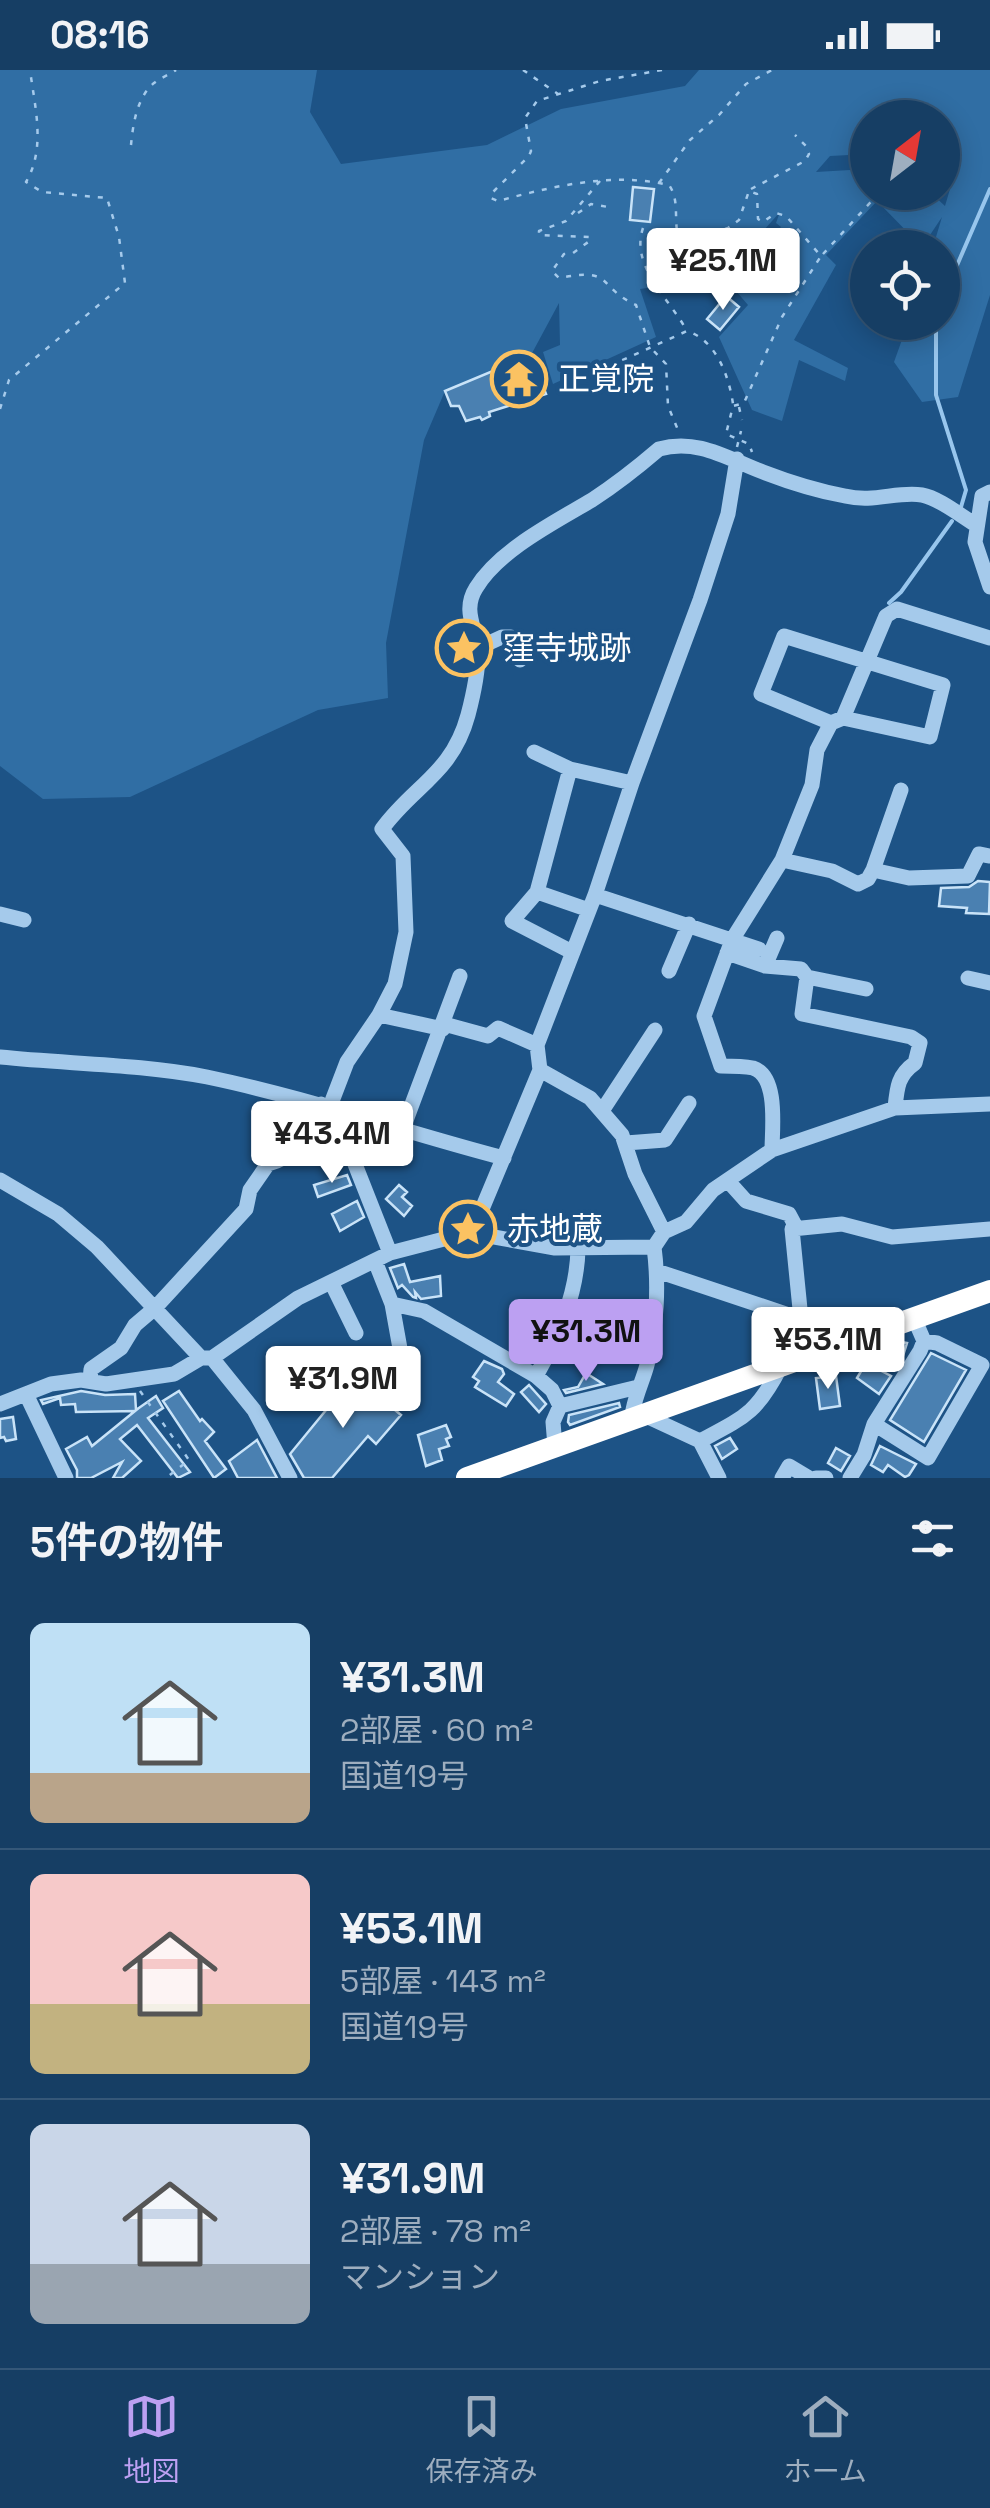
<!DOCTYPE html>
<html lang="ja">
<meta charset="utf-8">
<style>
:root{--surface:#163e64;--page:#1f456a;--text:#f1f3f6;--muted:#9eaebf;--line:#355778;--accent:#bca0f2}
body{margin:0;font-family:"Space Grotesk","Noto Sans JP",sans-serif;background:var(--page);color:var(--text);height:100vh;display:flex;flex-direction:column;font-size:38px;white-space:nowrap}
*{box-sizing:border-box;margin:0}
p{font-size:32px;color:var(--muted)}
.icon{flex:none;width:55px;height:55px;fill:none;stroke:currentColor;stroke-width:2;stroke-linecap:round;stroke-linejoin:round}
.map{position:relative;height:1408px;overflow:hidden}
.sheet{display:flex;flex-direction:column;background:var(--surface);flex:1}
.sheet>*{flex:none}
.needle{width:65px;rotate:31deg}
.tools{position:absolute;left:850px;top:30px;display:grid;gap:20px}
.tools a{display:grid;place-items:center;width:110px;height:110px;border-radius:50%;background:var(--surface);box-shadow:0 5px 25px #0003,0 0 0 2px var(--line);font-size:50px}
.price{position:absolute;translate:-50% -85px;padding:0 22px;border-radius:10px;background:#fff;color:#222;font-size:32px;line-height:65px;filter:drop-shadow(0 2px 5px #0008)}
.price::after{content:'';position:absolute;left:50%;top:60px;width:30px;height:22px;margin-left:-15px;background:inherit;clip-path:polygon(0 0,100% 0,50% 100%)}
.price.selected{background:var(--accent);color:#111}
ul{padding:0;list-style:none}
li{display:flex;align-items:center;gap:30px;height:250px;padding:0 30px}
li+li{border-top:2px solid var(--line)}
li span{display:grid;place-items:center;flex:none;width:280px;height:200px;border-radius:15px;color:#555}
li>.icon{margin-inline-start:auto}
span .icon{width:120px;height:120px;fill:#fffc;stroke-width:1}
li b{font-size:42px}
h2{display:flex;justify-content:space-between;align-items:center;height:120px;padding:0 30px;font-size:42px}
.status{display:flex;justify-content:space-between;align-items:center;height:70px;padding:0 50px;background:var(--surface);direction:ltr}
.status svg{height:28px;fill:currentColor}
.dock{display:flex;justify-content:space-around;align-items:center;height:140px;border-top:2px solid var(--line);background:var(--surface);font-size:28px;color:var(--muted)}
.dock a{display:grid;justify-items:center;gap:5px}
.dock .selected{color:var(--accent)}
.map>svg:first-child{display:block}
.green{fill:#306ea4;fill-rule:evenodd}
.lines{fill:none;stroke-linecap:round;stroke-linejoin:round}
.stream{stroke:#98c6ed;stroke-width:4}
.building{fill:#4a80b1;stroke:#c9e3f8;stroke-width:2.5}
.path{stroke:#a5caeb;stroke-width:2.5;stroke-dasharray:5 8;stroke-linecap:butt}
.minor{stroke:#a5caeb;stroke-width:15}
.highway{stroke:#fff;stroke-width:22}
.labels{text-anchor:middle;stroke-width:8;stroke-linejoin:round;paint-order:stroke}
.poi-label{font-size:32px;fill:#fff;stroke:#1d5386;text-anchor:start}
</style>
<div class="status"><b>08:16</b><svg viewBox="0 0 49 12"><path d="M0 12V9h3v3zM5 12V6h3v6zM10 12V3h3v9zM15 12V0h3v12zM26 1h20v11H26zM47 4h2v5h-2z"/></svg></div>
<div class="map">
<svg width="990" height="1408" viewBox="0 0 990 1408">
<rect width="100%" height="100%" fill="#1d5386"/>
<path class="green" d="M 0,0 L 317,0 L 310,42 L 341,94 L 487,75 L 561,39 L 685,16 L 699,0 L 990,0 L 990,225 L 958,327 L 922,332 L 894,292 L 908,253 L 942,252 L 942,178 L 933,177 L 942,147 L 922,177 L 877,131 L 826,185 L 836,195 L 794,270 L 848,298 L 845,311 L 799,290 L 782,351 L 752,340 L 719,267 L 748,235 L 730,214 L 781,157 L 776,153 L 780,142 L 722,207 L 640,219 L 656,267 L 553,314 L 543,282 L 560,275 L 559,233 L 531,285 L 445,321 L 424,370 L 386,573 L 388,628 L 318,640 L 130,727 L 43,729 L 0,696 ZM 868,48 L 942,48 L 943,113 L 950,119 L 945,136 L 931,123 L 868,122 L 867,99 L 816,102 L 830,86 L 868,84 Z"/>
<g class="lines">
<path class="stream" d="M 942,230 L 990,119
M 936,252 L 936,325 L 966,420 L 961,437
M 889,533 L 901,522 L 952,451"/>
</g>
<path class="building" d="M 633,117 L 654,119 L 650,152 L 630,150 Z
M 726,226 L 739,237 L 720,260 L 707,249 Z
M 531,285 L 546,324 L 489,342 L 490,346 L 482,350 L 480,347 L 466,351 L 459,336 L 451,336 L 445,321 Z
M 978,811 L 990,812 L 989,844 L 966,843 L 967,838 L 939,836 L 941,818 L 969,817 Z
M 383,1065 L 406,1075 L 400,1086 L 378,1077 Z
M 347,1105 L 351,1115 L 318,1127 L 314,1115 Z
M 399,1115 L 407,1122 L 402,1127 L 412,1136 L 404,1146 L 386,1129 Z
M 357,1131 L 364,1147 L 340,1161 L 332,1144 Z
M 404,1194 L 410,1212 L 440,1206 L 441,1226 L 421,1229 L 415,1222 L 416,1228 L 413,1227 L 402,1215 L 398,1218 L 390,1198 Z
M 896,1271 L 907,1273 L 902,1289 L 871,1289 L 871,1279 Z
M 931,1283 L 966,1300 L 924,1372 L 890,1350 Z
M 484,1291 L 502,1299 L 504,1304 L 498,1312 L 514,1324 L 506,1336 L 475,1317 L 479,1311 L 473,1307 Z
M 866,1293 L 891,1306 L 879,1324 L 857,1308 Z
M 586,1303 L 603,1314 L 566,1323 L 564,1320 L 578,1317 Z
M 354,1306 L 401,1345 L 376,1374 L 368,1366 L 332,1408 L 304,1408 L 290,1384 Z
M 836,1306 L 840,1336 L 820,1339 L 816,1308 Z
M 529,1315 L 546,1334 L 539,1342 L 521,1322 Z
M 81,1321 L 105,1325 L 135,1324 L 136,1340 L 156,1326 L 163,1338 L 148,1348 L 190,1402 L 178,1408 L 137,1355 L 120,1369 L 141,1391 L 122,1408 L 113,1408 L 122,1392 L 91,1408 L 77,1408 L 77,1400 L 66,1379 L 87,1367 L 92,1376 L 135,1341 L 76,1342 L 75,1334 L 61,1335 L 60,1328 L 43,1334 L 41,1330 Z
M 179,1321 L 200,1351 L 202,1349 L 214,1362 L 205,1371 L 226,1399 L 214,1408 L 163,1331 Z
M 619,1333 L 620,1337 L 570,1355 L 568,1352 L 569,1345 Z
M 13,1347 L 16,1369 L 6,1371 L 4,1367 L 0,1368 L 0,1349 Z
M 446,1355 L 451,1367 L 446,1369 L 449,1376 L 439,1379 L 442,1390 L 426,1396 L 418,1365 Z
M 730,1368 L 737,1379 L 722,1389 L 715,1376 Z
M 257,1370 L 277,1408 L 238,1408 L 229,1391 Z
M 880,1376 L 916,1394 L 909,1405 L 905,1407 L 888,1395 L 883,1402 L 871,1395 Z
M 836,1378 L 850,1386 L 841,1401 L 828,1393 Z"/>
<g class="lines">
<path class="path" d="M 523,0 L 558,24
M 662,0 L 600,11 L 537,31 L 525,48 L 531,81 L 529,86 L 492,123 L 491,128 L 498,131 C 554,116 612,102 669,115 C 681,132 672,153 680,172 L 728,158 L 739,150 L 749,121 L 757,124 L 758,149 L 763,152 L 776,143 L 786,146 L 821,186 L 782,247 L 744,333 L 733,336 L 726,364 L 749,374 L 752,382
M 131,75 C 133,54 137,27 154,13 C 160,8 169,5 176,0
M 600,111 L 566,151 L 539,161 L 539,165 L 589,167 L 591,170 L 573,183 L 564,184 L 552,201 L 559,208 C 616,197 596,217 636,235 L 650,277 L 666,294 L 668,336 L 678,360
M 659,113 L 690,70 L 719,45 L 746,14 L 772,0
M 751,119 L 805,91 L 809,84 L 806,76 L 795,65
M 578,143 L 591,134 L 608,137
M 643,158 C 630,196 669,228 687,261
M 823,184 L 880,122
M 563,317 L 687,261 C 716,270 729,306 733,334
M 739,337 L 742,350
M 0,339 L 9,310 L 125,213 L 119,167 L 107,128 L 42,122 L 26,112 C 46,78 35,38 30,0
M 737,377 L 741,361
M 140,1321 L 189,1390 L 166,1408"/>
<path class="minor" d="M 990,422 L 982,426 L 975,472 L 990,517
M 784,566 L 943,615 L 930,667 L 843,648 L 831,653 L 761,624 Z
M 478,578 L 502,567 L 511,567 L 520,575 L 520,590
M 843,648 L 886,546 L 897,539 L 990,568
M 534,682 L 570,699 L 632,713
M 570,699 L 537,822 L 512,851 L 572,882
M 782,790 L 832,801 L 858,814 L 868,809 L 873,800 L 909,808 L 968,806 L 979,784 L 990,786
M 873,800 L 901,720
M 537,822 L 589,840
M 595,825 L 759,879
M 0,844 L 24,850
M 727,883 L 765,896 L 801,899 L 807,907 L 802,944 L 911,967 L 920,973 L 915,993 C 898,1005 897,1017 895,1038
M 765,896 L 777,868
M 669,901 L 689,854
M 807,907 L 866,919
M 968,908 L 990,913
M 379,945 L 443,959
M 444,954 L 488,966 L 498,958 L 537,975
M 0,987 C 68,994 140,994 207,1007 C 308,1028 404,1062 504,1088
M 540,1000 L 590,1028 L 622,1065 L 635,1104 L 664,1162
M 329,1039 L 347,992 L 379,945 L 395,914 L 406,862 L 403,786 L 382,759 C 414,715 452,704 468,645 C 473,626 478,603 478,584 C 478,560 461,542 476,518 C 499,480 555,452 592,430 C 615,415 638,397 659,379 C 698,368 728,389 763,402 C 789,412 818,421 845,426 C 874,433 897,421 922,425 C 939,428 961,446 976,455
M 602,1041 L 655,960
M 351,1044 L 349,1079 L 390,1183
M 402,1061 L 460,906
M 626,1073 L 665,1070 L 689,1033
M 772,1080 C 772,1060 779,1006 753,998 C 743,996 731,996 721,996 L 704,946 L 732,870 L 782,790 L 812,715 L 817,680 L 831,653
M 0,1110 L 58,1144 L 97,1177 L 201,1288
M 728,1111 L 746,1131 L 789,1144 L 797,1159
M 472,1163 L 540,1000 L 537,975 L 595,825 L 632,713 L 700,530 L 728,444 L 737,389
M 375,1191 L 392,1234 L 424,1241 L 536,1306
M 657,1201 L 801,1249 L 806,1258 L 795,1291
M 331,1212 L 356,1263
M 392,1234 L 401,1284
M 588,1246 L 617,1265 L 617,1272 L 648,1290
M 914,1248 L 924,1271 L 920,1281 L 874,1354 L 928,1388 L 982,1295 L 937,1273 L 924,1271
M 801,1249 L 792,1159 L 842,1154 L 892,1167 L 990,1159
M 212,1288 L 254,1340 L 290,1408
M 90,1311 L 91,1299 L 121,1278 L 135,1255 L 155,1238 L 246,1139 L 250,1120 L 268,1094 C 302,1085 307,1063 321,1034
M 26,1324 L 66,1408
M 0,1334 L 51,1314 L 81,1310 L 106,1314 L 174,1304 L 201,1288 L 212,1288 L 298,1228 L 390,1183 L 444,1169 L 472,1163 L 555,1178 L 654,1177
M 560,1336 L 638,1317
M 700,1371 C 745,1347 757,1343 781,1296
M 555,1377 L 553,1352 L 560,1336 L 552,1320 L 536,1306 C 558,1267 577,1225 578,1179
M 719,1408 L 700,1371 L 633,1340 C 636,1324 643,1310 647,1295 C 657,1258 659,1215 654,1177 L 664,1162 L 686,1152 L 713,1120 L 772,1080 L 895,1038 L 990,1034
M 782,1408 L 789,1396 L 809,1408
M 816,1408 L 826,1408
M 850,1408 L 864,1385 L 874,1354"/>
<path class="highway" d="M 467,1408 L 990,1221"/>
</g>
<defs>
<g id="temple-ring" transform="scale(2.875)"><circle r="9.5" fill="#1d5386" stroke="#fbc262" stroke-width="1.5"/><path d="M0-6L5-2H3V0L6.5 2.5H4V6H1.5V3h-3V6H-4V2.5H-6.5L-3 0V-2H-5Z" fill="#fbc262"/></g>
<g id="sight-ring" transform="scale(2.875)"><circle r="9.5" fill="#1d5386" stroke="#fbc262" stroke-width="1.5"/><path d="M0-6L1.8-2.2L6-1.7L2.9 1.2L3.7 5.4L0 3.3L-3.7 5.4L-2.9 1.2L-6-1.7L-1.8-2.2Z" fill="#fbc262"/></g>
</defs>
<g fill-rule="evenodd">
<use href="#temple-ring" x="519" y="309"/>
<use href="#sight-ring" x="464" y="578"/>
<use href="#sight-ring" x="468" y="1159"/>
</g>
<g class="labels">
<g class="poi-label">
<text x="558" y="320">正覚院</text>
<text x="503" y="589">窪寺城跡</text>
<text x="507" y="1170">赤地蔵</text>
</g>
</g>
</svg>
<div class="tools">
<a><svg class="needle" viewBox="-14 -14 28 28"><path d="M0-13l5 13h-10z" fill="#e53935"/><path d="M0 13l5-13h-10z" fill="#9eaebf"/></svg></a>
<a><svg class="icon" aria-label="locate" viewBox="0 0 24 24"><circle cx="12" cy="12" r="6"/><path d="M12 2v4M12 18v4M2 12h4M18 12h4"/></svg></a>
</div>
<b class="price" style="left:723px;top:243px">¥25.1M</b>
<b class="price" style="left:332px;top:1116px">¥43.4M</b>
<b class="price selected" style="left:586px;top:1314px">¥31.3M</b>
<b class="price" style="left:828px;top:1322px">¥53.1M</b>
<b class="price" style="left:343px;top:1361px">¥31.9M</b>
</div>
<section class="sheet">
<h2>5件の物件<svg class="icon" aria-label="filters" viewBox="0 0 24 24"><path d="M4 7h16M4 17h16"/><circle cx="9" cy="7" r="2"/><circle cx="15" cy="17" r="2"/></svg></h2>
<ul>
<li><span style="background:linear-gradient(#bfe0f5 75%,#b9a48a 0)"><svg class="icon" aria-label="home" viewBox="0 0 24 24"><path d="M3 11l9-7 9 7M6 9v11h12V9"/></svg></span><div><b>¥31.3M</b><p>2部屋 · 60 m²</p><p>国道19号</p></div></li>
<li><span style="background:linear-gradient(#f6c9c9 65%,#c2b280 0)"><svg class="icon" aria-label="home" viewBox="0 0 24 24"><path d="M3 11l9-7 9 7M6 9v11h12V9"/></svg></span><div><b>¥53.1M</b><p>5部屋 · 143 m²</p><p>国道19号</p></div></li>
<li><span style="background:linear-gradient(#c9d6e8 70%,#9aa5b1 0)"><svg class="icon" aria-label="home" viewBox="0 0 24 24"><path d="M3 11l9-7 9 7M6 9v11h12V9"/></svg></span><div><b>¥31.9M</b><p>2部屋 · 78 m²</p><p>マンション</p></div></li>
</ul>
</section>
<nav class="dock">
<a class="selected"><svg class="icon" aria-label="map" viewBox="0 0 24 24"><path d="M3 6l6-2 6 2 6-2v14l-6 2-6-2-6 2zM9 4v14M15 6v14"/></svg>地図</a>
<a><svg class="icon" aria-label="saved" viewBox="0 0 24 24"><path d="M7 4h10v16l-5-4-5 4z"/></svg>保存済み</a>
<a><svg class="icon" aria-label="home" viewBox="0 0 24 24"><path d="M3 11l9-7 9 7M6 9v11h12V9"/></svg>ホーム</a>
</nav>
